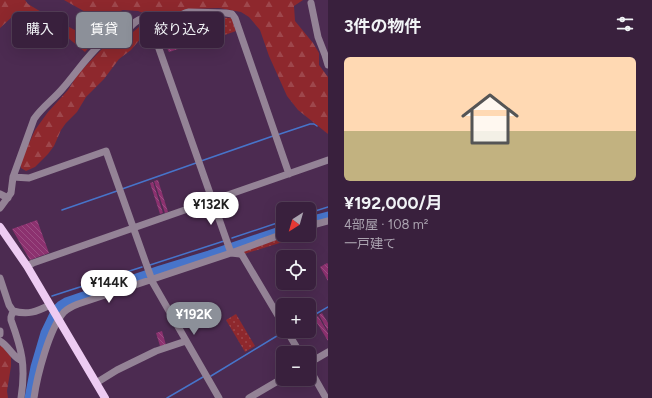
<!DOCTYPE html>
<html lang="ja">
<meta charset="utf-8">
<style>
:root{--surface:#39203d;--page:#402844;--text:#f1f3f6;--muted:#aba3b0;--line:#533e57;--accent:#8c9099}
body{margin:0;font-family:Figtree,"Noto Sans JP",sans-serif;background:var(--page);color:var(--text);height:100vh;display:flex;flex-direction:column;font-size:15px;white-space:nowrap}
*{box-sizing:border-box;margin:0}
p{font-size:13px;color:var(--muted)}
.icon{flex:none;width:22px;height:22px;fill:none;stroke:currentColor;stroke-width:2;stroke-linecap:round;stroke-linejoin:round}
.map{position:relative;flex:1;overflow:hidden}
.side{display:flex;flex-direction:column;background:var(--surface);width:324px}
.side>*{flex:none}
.hud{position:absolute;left:12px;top:12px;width:256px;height:36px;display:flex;gap:8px}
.needle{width:26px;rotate:217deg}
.buttons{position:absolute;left:276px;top:202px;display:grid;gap:8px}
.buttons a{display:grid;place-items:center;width:40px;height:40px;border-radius:6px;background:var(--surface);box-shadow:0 4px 16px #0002,0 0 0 1px var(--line);font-size:20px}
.price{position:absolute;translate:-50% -34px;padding:0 9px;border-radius:14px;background:#fff;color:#222;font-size:13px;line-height:26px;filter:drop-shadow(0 1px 2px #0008)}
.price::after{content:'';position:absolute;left:50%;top:24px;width:12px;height:9px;margin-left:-6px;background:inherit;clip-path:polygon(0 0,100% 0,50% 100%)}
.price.current{background:var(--accent);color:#fff}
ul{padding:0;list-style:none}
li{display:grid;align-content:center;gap:8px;height:212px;padding:0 16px}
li+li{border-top:1px solid var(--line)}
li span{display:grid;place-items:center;height:124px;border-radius:6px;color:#555}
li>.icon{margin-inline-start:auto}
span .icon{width:72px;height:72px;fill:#fffc;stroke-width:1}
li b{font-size:17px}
h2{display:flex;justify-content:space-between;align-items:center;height:48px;padding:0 16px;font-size:17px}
.tag{padding:0 14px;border-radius:6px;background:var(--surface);box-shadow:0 4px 16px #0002,0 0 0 1px var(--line);font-size:14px;line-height:36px}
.tag.current{background:var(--accent);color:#fff}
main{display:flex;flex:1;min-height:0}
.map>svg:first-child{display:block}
.grass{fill:url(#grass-dots)}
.forest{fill:url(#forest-firs)}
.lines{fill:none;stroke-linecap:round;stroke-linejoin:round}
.stream{stroke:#4774ca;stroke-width:1.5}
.river{stroke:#4774ca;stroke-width:9}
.building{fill:url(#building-back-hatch)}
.minor{stroke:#948396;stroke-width:7}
.major{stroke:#edcbf2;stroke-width:8}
</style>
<main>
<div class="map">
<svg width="328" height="398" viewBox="0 0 328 398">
<defs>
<pattern id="grass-dots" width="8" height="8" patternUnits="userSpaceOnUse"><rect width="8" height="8" fill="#8e282d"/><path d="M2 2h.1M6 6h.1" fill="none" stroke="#9e474c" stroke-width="1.8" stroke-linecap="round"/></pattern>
<pattern id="forest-firs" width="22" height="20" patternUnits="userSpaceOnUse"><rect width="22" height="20" fill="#8e282d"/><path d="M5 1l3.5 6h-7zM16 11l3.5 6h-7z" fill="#9e474c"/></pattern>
<pattern id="building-back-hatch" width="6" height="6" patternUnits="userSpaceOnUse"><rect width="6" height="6" fill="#8c316f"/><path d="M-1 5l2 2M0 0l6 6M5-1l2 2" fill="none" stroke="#9c4e84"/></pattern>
</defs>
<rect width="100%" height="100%" fill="#4c2b51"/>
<path class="grass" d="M 206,17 L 232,18 L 236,31 L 202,43 L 193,18 Z
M 287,235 L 305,235 L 244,254 L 243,253 L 243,250 Z
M 236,314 L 255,346 L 245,352 L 226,320 Z"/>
<path class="forest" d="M 0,0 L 25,0 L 28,4 L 43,13 L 86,36 L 92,44 L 85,52 L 67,37 L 61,36 L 55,39 L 44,31 L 27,28 L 20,20 L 13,16 L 0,28 Z
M 64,0 L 303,0 L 294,6 L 295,21 L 313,43 L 319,53 L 319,65 L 328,77 L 328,134 L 298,110 L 287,96 L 269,56 L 260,30 L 249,17 L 241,12 L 219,8 L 190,9 L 181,11 L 165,18 L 154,17 L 138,11 L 123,10 L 103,18 L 89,14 Z
M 140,26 L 144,29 L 142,37 L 131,50 L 119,59 L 104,79 L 86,97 L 77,112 L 66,123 L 61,130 L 54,146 L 48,154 L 35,167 L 26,171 L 21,168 L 21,161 L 35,130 L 48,112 L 68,90 L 78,74 L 102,49 L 113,43 L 125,39 Z
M 0,346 L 2,346 L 11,357 L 11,366 L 7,391 L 8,398 L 0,398 Z"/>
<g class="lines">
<path class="stream" d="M 277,135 L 310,124 L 314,124 L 317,126
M 201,161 L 273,136
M 122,189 L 196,163
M 62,210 L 117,191
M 309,213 L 328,207
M 232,238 L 283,221
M 150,265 L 224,241
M 52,296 L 142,267
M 309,318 L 328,307
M 211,376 L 285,331
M 167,398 L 203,377"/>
<path class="river" d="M 309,221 L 328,216
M 29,398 L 35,367 L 45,333 L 56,310 L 61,305 L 66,302 L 160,270 L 209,255 L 283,230"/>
</g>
<path class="building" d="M 180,44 L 181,48 L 169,52 L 167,48 Z
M 158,180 L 168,212 L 165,213 L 154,181 Z
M 153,182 L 163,213 L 160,214 L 150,183 Z
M 37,220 L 49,253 L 30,260 L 12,229 Z
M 327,263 L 328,264 L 328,281 L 320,267 Z
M 322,313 L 328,323 L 328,331 L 319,315 Z
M 318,316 L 328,333 L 328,341 L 314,318 Z
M 162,331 L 166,345 L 160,346 L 156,333 Z"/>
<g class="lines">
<path class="minor" d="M 311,3 L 318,37 L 325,55 L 328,65
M 151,21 L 151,26 L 231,253 L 240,254 L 242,255 L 283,324
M 13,177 L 29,178 L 106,151 L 153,283 L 219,398
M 0,194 L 8,198
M 0,208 L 11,193 L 13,177 L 34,119 C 42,107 54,99 63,88 C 76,73 87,56 102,43 C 108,39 116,39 122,35 C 129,30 133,21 141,19 L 166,23 C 174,21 179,14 189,12 L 226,13 L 232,14 L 235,18 L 289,174
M 309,226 L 328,221
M 27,266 L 33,263 L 328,160
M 0,278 L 9,305 L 13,311 C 28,315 36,312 50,305
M 13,311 L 11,317 L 11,320 C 22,350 26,366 21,398
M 0,331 L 0,334
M 287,331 L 300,353
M 0,341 C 9,346 11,355 20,360 L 22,359
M 309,363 L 328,352
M 309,368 L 326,398
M 96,383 L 117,370 L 156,351 L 186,341
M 34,398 C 37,376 49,329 64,312 C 68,308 73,306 78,304 L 231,253 L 283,234
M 249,398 L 283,378"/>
<path class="major" d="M 0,227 L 27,266 L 105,398"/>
</g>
</svg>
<div class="buttons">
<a><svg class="needle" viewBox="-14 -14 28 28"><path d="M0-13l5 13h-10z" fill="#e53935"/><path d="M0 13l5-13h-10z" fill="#aba3b0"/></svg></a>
<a><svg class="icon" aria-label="locate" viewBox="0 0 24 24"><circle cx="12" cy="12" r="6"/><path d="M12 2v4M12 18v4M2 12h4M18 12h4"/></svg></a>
<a>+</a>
<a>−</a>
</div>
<b class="price" style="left:211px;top:226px">¥132K</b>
<b class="price" style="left:109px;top:304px">¥144K</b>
<b class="price current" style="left:194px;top:336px">¥192K</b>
<div class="hud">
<a class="tag">購入</a>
<a class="tag current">賃貸</a>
<a class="tag">絞り込み</a>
</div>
</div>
<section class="side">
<h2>3件の物件<svg class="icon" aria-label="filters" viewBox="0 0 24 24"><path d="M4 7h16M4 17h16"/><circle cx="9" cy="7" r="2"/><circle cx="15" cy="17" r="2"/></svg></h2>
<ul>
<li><span style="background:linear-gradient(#ffd9b3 60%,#c2b280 0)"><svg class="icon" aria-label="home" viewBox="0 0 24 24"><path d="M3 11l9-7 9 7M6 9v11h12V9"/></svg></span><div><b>¥192,000/月</b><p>4部屋 · 108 m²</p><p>一戸建て</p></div></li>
</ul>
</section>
</main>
